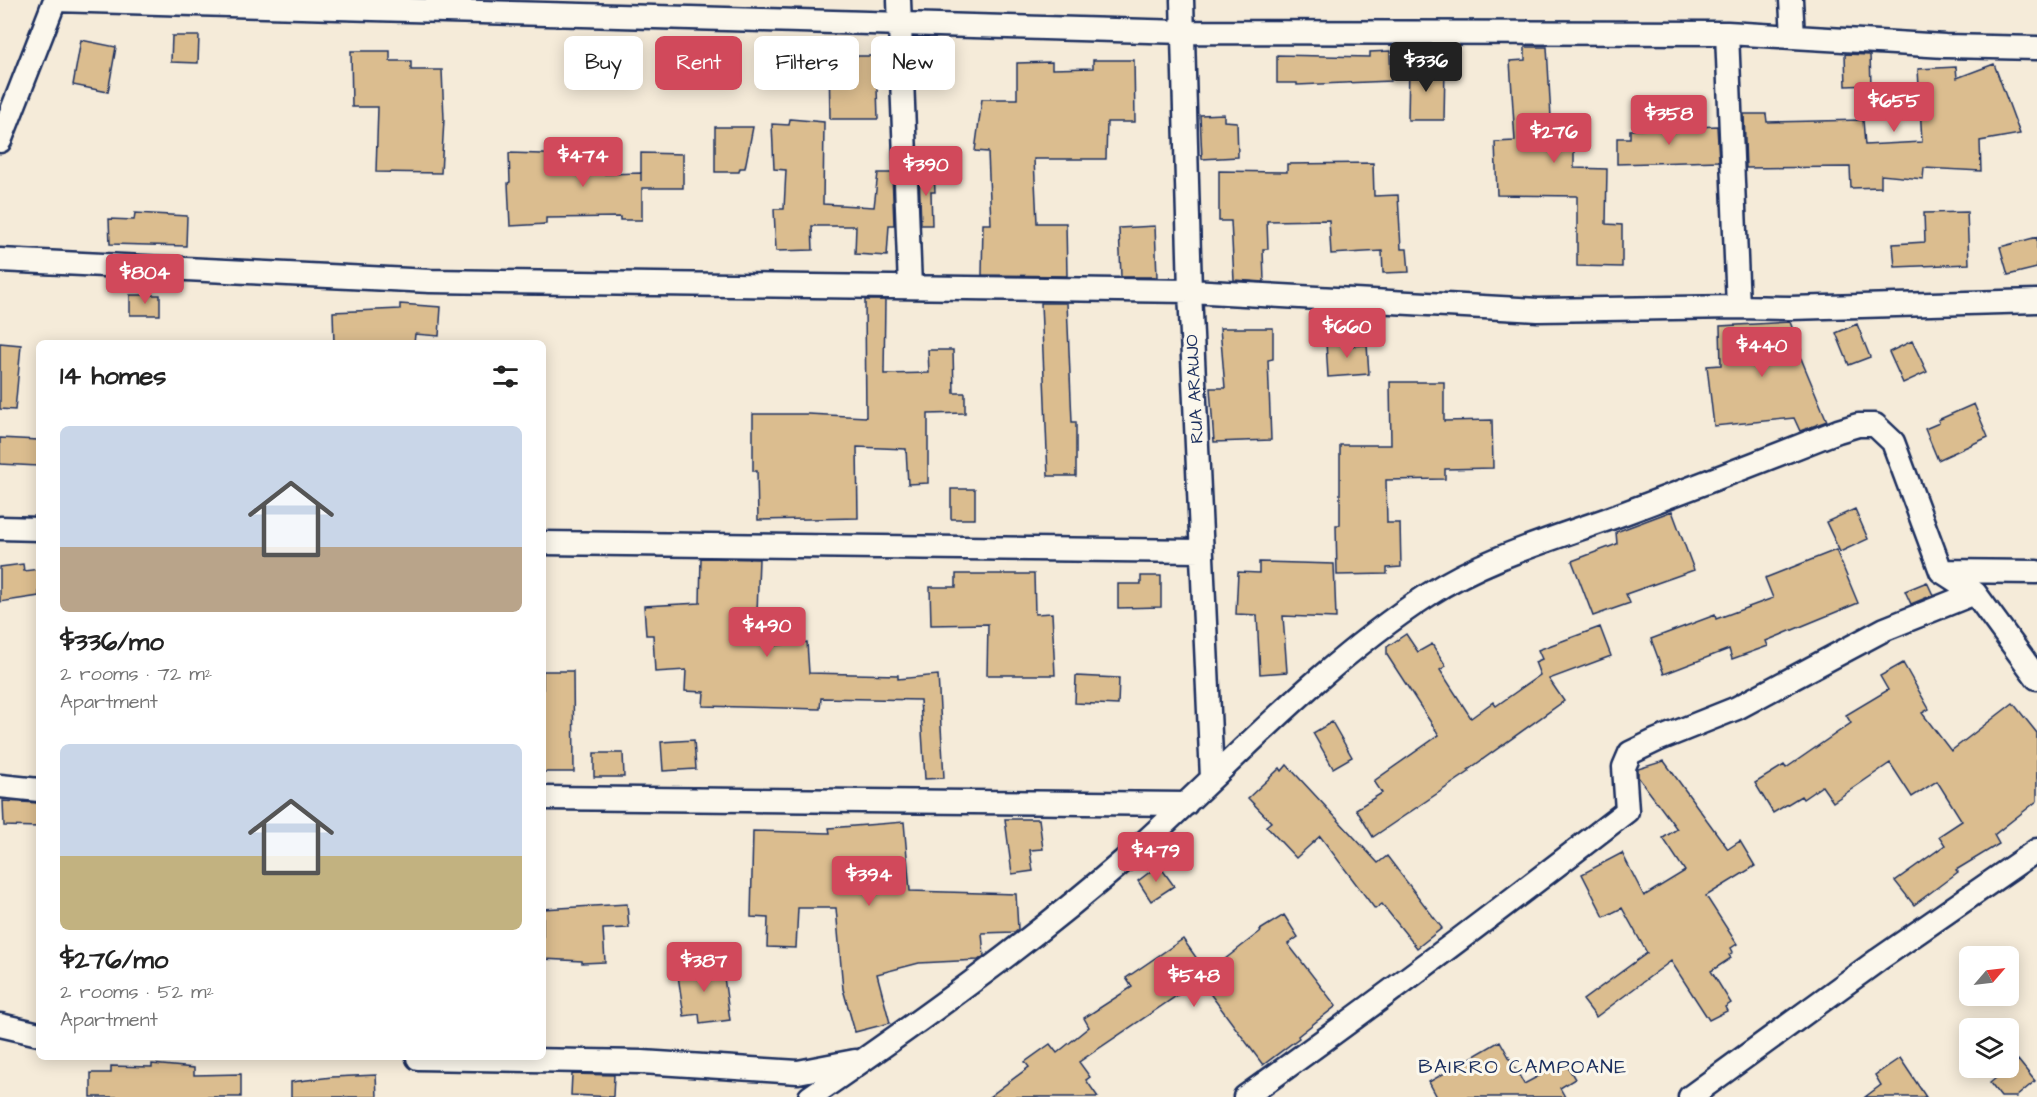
<!DOCTYPE html>
<meta charset="utf-8">
<style>
:root{--surface:#fff;--page:#f6f6f6;--text:#222;--muted:#767676;--accent:#d1495b}
body{margin:0;font-family:"Architects Daughter",sans-serif;background:var(--page);color:var(--text);height:100vh;display:flex;flex-direction:column;font-size:22px;white-space:nowrap}
*{box-sizing:border-box;margin:0}
p{font-size:20px;color:var(--muted)}
.icon{flex:none;width:33px;height:33px;fill:none;stroke:currentColor;stroke-width:2;stroke-linecap:round;stroke-linejoin:round}
.map{position:relative;flex:1;overflow:hidden}
.side{position:absolute;left:36px;top:340px;width:510px;height:720px;display:flex;flex-direction:column;background:var(--surface);border-radius:9px;box-shadow:0 3px 15px #0003}
.side>*{flex:none}
.guide{position:absolute;left:564px;top:36px;width:570px;height:54px;display:flex;gap:12px}
.needle{width:39px;rotate:62deg}
.fabs{position:absolute;left:1959px;top:946px;display:grid;gap:12px}
.fabs a{display:grid;place-items:center;width:60px;height:60px;border-radius:9px;background:var(--surface);box-shadow:0 3px 15px #0003;font-size:30px}
.price{position:absolute;translate:-50% -51px;padding:0 14px;border-radius:6px;background:var(--accent);color:#fff;font-size:20px;line-height:39px;filter:drop-shadow(0 2px 3px #0008)}
.price::after{content:'';position:absolute;left:50%;top:36px;width:18px;height:14px;margin-left:-9px;background:inherit;clip-path:polygon(0 0,100% 0,50% 100%)}
.price.active{background:#222;color:#fff}
ul{padding:0;list-style:none}
li{display:grid;align-content:center;gap:12px;height:318px;padding:0 24px}
li span{display:grid;place-items:center;height:186px;border-radius:9px;color:#555}
li>.icon{margin-inline-start:auto}
span .icon{width:108px;height:108px;fill:#fffc;stroke-width:1}
li b{font-size:26px}
h2{display:flex;justify-content:space-between;align-items:center;height:72px;padding:0 24px;font-size:26px}
.tag{padding:0 21px;border-radius:9px;background:var(--surface);box-shadow:0 3px 15px #0003;font-size:21px;line-height:54px}
.tag.active{background:var(--accent);color:#fff}
.map>svg:first-child{display:block}
.building{fill:#dbbd8f;stroke:#1b2f5e;stroke-width:1.5}
.lines{fill:none;stroke-linecap:round;stroke-linejoin:round}
.minor-casing{stroke:#1b2f5e;stroke-width:27}
.minor{stroke:#fbf7ec;stroke-width:22}
.labels{text-anchor:middle;stroke-width:6;stroke-linejoin:round;paint-order:stroke}
.street-label{font-size:18px;fill:#1b2f5e;stroke:#fbf7ec}
.neighbourhood-label{font-size:20px;letter-spacing:1.5px;fill:#1b2f5e;stroke:#fbf7ec}
</style>
<div class="map">
<svg width="2037" height="1097" viewBox="0 0 2037 1097">
<rect width="100%" height="100%" fill="#f5ebd9"/>
<filter id="ink" filterUnits="userSpaceOnUse"><feTurbulence type="fractalNoise" baseFrequency=".0167" numOctaves="2"/><feDisplacementMap in="SourceGraphic" scale="12" xChannelSelector="R" yChannelSelector="G"/><feConvolveMatrix kernelMatrix="1 2 1 2 8 2 1 2 1" color-interpolation-filters="sRGB"/></filter>
<g filter="url(#ink)">
<path class="building" d="M 172,36 L 199,36 L 198,63 L 171,62 Z
M 81,40 L 116,47 L 108,92 L 73,85 Z
M 1525,47 L 1547,47 L 1552,135 L 1574,135 L 1574,168 L 1607,169 L 1606,224 L 1622,225 L 1622,267 L 1577,266 L 1577,196 L 1497,195 L 1495,142 L 1515,141 L 1510,61 L 1525,60 Z
M 351,51 L 390,51 L 390,61 L 411,61 L 411,70 L 442,70 L 444,119 L 441,173 L 376,172 L 378,107 L 352,107 Z
M 1390,51 L 1391,81 L 1297,85 L 1297,83 L 1277,83 L 1277,55 L 1370,57 L 1370,52 Z
M 1845,54 L 1870,55 L 1871,85 L 1846,86 Z
M 829,56 L 876,56 L 878,119 L 830,119 Z
M 1093,60 L 1134,60 L 1135,122 L 1107,122 L 1106,159 L 1034,159 L 1037,223 L 1066,223 L 1067,276 L 982,275 L 983,224 L 991,224 L 988,152 L 975,151 L 982,99 L 1017,99 L 1017,63 L 1052,62 L 1052,69 L 1093,68 Z
M 1994,64 L 2020,134 L 1980,141 L 1981,171 L 1924,168 L 1923,179 L 1881,175 L 1881,187 L 1851,188 L 1850,167 L 1746,168 L 1744,114 L 1766,114 L 1767,122 L 1863,120 L 1865,145 L 1922,142 L 1918,69 L 1956,67 L 1957,78 Z
M 1409,65 L 1445,66 L 1444,120 L 1408,120 Z
M 1224,114 L 1224,121 L 1237,122 L 1238,157 L 1202,159 L 1200,115 Z
M 790,119 L 824,122 L 823,204 L 874,207 L 878,173 L 892,173 L 894,225 L 889,225 L 887,256 L 855,254 L 856,226 L 812,226 L 813,250 L 776,251 L 774,209 L 784,209 L 786,170 L 774,169 L 772,124 L 789,125 Z
M 1717,126 L 1719,161 L 1617,164 L 1617,138 L 1630,138 L 1630,130 Z
M 715,127 L 753,127 L 745,168 L 740,168 L 739,172 L 715,172 Z
M 509,153 L 573,155 L 572,175 L 641,173 L 641,181 L 641,153 L 683,154 L 683,188 L 642,188 L 642,220 L 620,220 L 620,217 L 546,218 L 546,224 L 510,226 L 508,183 L 510,182 Z
M 1373,163 L 1374,196 L 1398,195 L 1401,249 L 1407,249 L 1409,272 L 1383,273 L 1382,251 L 1331,254 L 1329,220 L 1267,221 L 1268,249 L 1263,249 L 1264,282 L 1234,280 L 1231,221 L 1219,221 L 1219,171 L 1287,172 L 1287,164 Z
M 919,172 L 934,172 L 935,192 L 931,192 L 932,225 L 921,225 Z
M 1967,212 L 1969,264 L 1895,267 L 1893,244 L 1925,242 L 1924,213 Z
M 135,213 L 187,216 L 186,246 L 110,244 L 109,219 L 134,220 Z
M 1155,226 L 1157,277 L 1121,277 L 1119,228 Z
M 2037,237 L 2037,268 L 2008,275 L 2000,247 Z
M 130,295 L 160,295 L 160,315 L 130,315 Z
M 865,300 L 885,300 L 884,374 L 929,373 L 928,350 L 953,350 L 954,393 L 965,393 L 965,413 L 928,414 L 928,483 L 908,484 L 906,449 L 857,447 L 858,518 L 758,520 L 757,471 L 753,471 L 753,414 L 808,414 L 866,417 Z
M 1041,303 L 1067,303 L 1072,422 L 1076,422 L 1076,476 L 1048,476 Z
M 400,304 L 441,307 L 439,336 L 415,334 L 414,344 L 334,344 L 333,312 L 400,309 Z
M 1790,322 L 1801,350 L 1798,351 L 1827,421 L 1800,431 L 1794,418 L 1714,426 L 1707,366 L 1721,365 L 1720,326 Z
M 1857,324 L 1870,357 L 1849,365 L 1836,333 Z
M 1220,328 L 1273,328 L 1273,359 L 1268,360 L 1271,440 L 1214,442 L 1210,388 L 1225,388 Z
M 1349,340 L 1349,346 L 1367,345 L 1369,374 L 1328,377 L 1326,342 Z
M 1912,341 L 1927,372 L 1903,383 L 1889,352 Z
M 0,343 L 21,345 L 15,410 L 0,409 Z
M 1390,382 L 1444,382 L 1444,421 L 1492,420 L 1493,468 L 1445,469 L 1445,479 L 1386,480 L 1387,523 L 1400,523 L 1401,567 L 1387,568 L 1387,574 L 1337,575 L 1336,525 L 1340,525 L 1340,445 L 1391,445 Z
M 1974,404 L 1988,437 L 1938,460 L 1925,429 L 1939,423 L 1938,420 Z
M 0,438 L 38,440 L 38,466 L 0,464 Z
M 951,489 L 975,489 L 975,519 L 951,519 Z
M 1855,509 L 1868,539 L 1840,552 L 1826,522 Z
M 1672,511 L 1694,570 L 1626,594 L 1630,603 L 1593,616 L 1572,561 L 1617,544 L 1616,532 Z
M 1836,550 L 1858,603 L 1766,641 L 1768,646 L 1732,659 L 1729,649 L 1664,674 L 1651,639 L 1715,615 L 1716,619 L 1773,598 L 1765,578 Z
M 701,558 L 759,559 L 756,639 L 770,640 L 770,646 L 807,642 L 809,673 L 898,675 L 898,679 L 938,675 L 944,778 L 925,779 L 920,700 L 821,698 L 820,709 L 703,706 L 704,692 L 685,691 L 686,670 L 655,672 L 653,635 L 646,635 L 644,606 L 700,603 Z
M 1259,562 L 1334,564 L 1336,618 L 1283,616 L 1287,672 L 1260,674 L 1257,615 L 1236,614 L 1238,572 L 1259,573 Z
M 23,564 L 24,571 L 39,569 L 39,596 L 0,602 L 0,567 Z
M 956,574 L 1034,574 L 1035,614 L 1052,613 L 1055,675 L 987,675 L 988,624 L 931,625 L 930,587 L 956,587 Z
M 1141,576 L 1161,576 L 1161,607 L 1118,608 L 1118,584 L 1141,584 Z
M 1927,582 L 1933,595 L 1911,604 L 1905,591 Z
M 1600,627 L 1611,656 L 1549,679 L 1564,701 L 1468,770 L 1469,772 L 1373,837 L 1356,809 L 1382,793 L 1374,781 L 1439,735 L 1387,655 L 1387,647 L 1406,634 L 1418,652 L 1432,644 L 1446,666 L 1440,670 L 1471,718 L 1493,702 L 1496,706 L 1540,675 L 1535,662 L 1542,659 L 1538,650 Z
M 1903,663 L 1929,709 L 1922,713 L 1951,751 L 2013,703 L 2037,733 L 2037,801 L 1994,835 L 1999,844 L 1956,870 L 1958,872 L 1914,905 L 1895,881 L 1945,845 L 1939,836 L 1962,821 L 1937,781 L 1912,797 L 1890,763 L 1833,802 L 1822,786 L 1803,799 L 1801,796 L 1773,813 L 1755,783 L 1784,765 L 1786,768 L 1851,723 L 1846,715 L 1888,690 L 1880,676 Z
M 543,671 L 573,671 L 574,772 L 543,772 Z
M 1076,676 L 1119,678 L 1118,705 L 1075,703 Z
M 1332,722 L 1352,757 L 1333,768 L 1313,733 Z
M 694,740 L 696,769 L 663,771 L 661,742 Z
M 594,753 L 623,753 L 624,777 L 594,777 Z
M 1664,761 L 1728,849 L 1740,841 L 1755,866 L 1706,896 L 1737,944 L 1731,948 L 1733,952 L 1729,955 L 1731,958 L 1711,971 L 1731,1003 L 1725,1007 L 1727,1011 L 1709,1020 L 1671,961 L 1596,1017 L 1583,1000 L 1647,953 L 1622,908 L 1604,917 L 1582,874 L 1622,853 L 1644,896 L 1685,871 L 1663,838 L 1677,829 L 1638,777 L 1638,769 Z
M 1287,765 L 1378,863 L 1387,856 L 1442,928 L 1417,948 L 1382,904 L 1375,909 L 1320,836 L 1296,858 L 1266,826 L 1271,822 L 1248,798 L 1280,768 L 1282,771 Z
M 3,801 L 39,803 L 39,827 L 4,826 Z
M 1005,819 L 1039,819 L 1043,849 L 1030,850 L 1033,871 L 1012,874 Z
M 904,822 L 910,891 L 1016,894 L 1018,929 L 1014,932 L 982,933 L 984,956 L 978,960 L 919,963 L 877,974 L 890,1023 L 855,1032 L 843,989 L 836,908 L 798,908 L 796,948 L 767,947 L 768,918 L 751,917 L 753,831 L 830,833 L 829,828 Z
M 1159,865 L 1174,886 L 1151,901 L 1138,881 Z
M 627,904 L 629,928 L 603,929 L 605,962 L 582,963 L 582,961 L 543,959 L 543,909 Z
M 1284,915 L 1298,937 L 1288,944 L 1336,1006 L 1298,1036 L 1299,1038 L 1263,1065 L 1200,980 L 1079,1062 L 1090,1077 L 1086,1080 L 1098,1097 L 989,1097 L 1029,1067 L 1025,1062 L 1050,1044 L 1057,1053 L 1089,1027 L 1084,1018 L 1132,987 L 1126,978 L 1183,939 L 1207,973 L 1261,931 L 1260,930 Z
M 722,963 L 730,1020 L 700,1024 L 699,1014 L 684,1016 L 677,969 Z
M 1500,1041 L 1524,1084 L 1565,1062 L 1575,1079 L 1560,1088 L 1565,1097 L 1437,1097 L 1429,1082 Z
M 1900,1058 L 1926,1097 L 1865,1097 L 1881,1085 L 1875,1075 Z
M 2018,1060 L 2035,1081 L 2016,1097 L 2001,1097 L 1990,1083 Z
M 152,1064 L 194,1068 L 194,1075 L 241,1074 L 241,1097 L 91,1097 L 91,1073 L 111,1073 L 111,1066 L 152,1067 Z
M 572,1074 L 614,1075 L 613,1097 L 571,1095 Z
M 376,1075 L 377,1097 L 291,1097 L 291,1082 L 332,1077 Z"/>
<g class="lines">
<g class="minor-casing">
<path id="minor" d="M 55,0 L 1184,32 L 1727,33 L 1945,46 L 2037,48
M 899,0 L 910,287
M 1182,0 L 1190,291 L 1212,778
M 1791,0 L 1793,37
M 1727,33 L 1738,307
M 0,141 L 55,0
M 0,260 L 430,281 L 1190,291 L 1538,310 L 1738,307 L 1790,308 L 2037,301
M 0,528 L 39,529
M 543,543 L 1201,551
M 1941,571 L 2037,572
M 0,786 L 39,790
M 543,798 L 1186,804
M 0,1025 L 39,1034
M 418,1058 L 642,1062 L 798,1072 L 855,1061
M 810,1097 C 919,1022 1028,944 1128,857 C 1227,769 1316,668 1428,595 C 1483,559 1549,540 1611,518 C 1687,490 1762,461 1838,431 L 1858,425 L 1875,425 L 1893,442 L 1941,571 L 1975,593 L 2037,678
M 1245,1097 C 1375,1005 1502,908 1627,811 L 1624,767 L 1630,753 L 1657,740 L 1737,708 L 1885,629 L 1975,593
M 1690,1097 L 1878,960 L 2037,850"/>
</g>
<use href="#minor" class="minor"/>
</g>
</g>
<g class="labels">
<g class="street-label">
<text transform="translate(1194 389) rotate(-93)" y="6">RUA ARAUJO</text>
</g>
<g class="neighbourhood-label">
<text x="1523" y="1073">BAIRRO CAMPOANE</text>
</g>
</g>
</svg>
<div class="fabs">
<a><svg class="needle" viewBox="-14 -14 28 28"><path d="M0-13l5 13h-10z" fill="#e53935"/><path d="M0 13l5-13h-10z" fill="#767676"/></svg></a>
<a><svg class="icon" aria-label="layers" viewBox="0 0 24 24"><path d="M12 4l9 5-9 5-9-5zM3 14l9 5 9-5"/></svg></a>
</div>
<b class="price active" style="left:1426px;top:93px">$336</b>
<b class="price" style="left:1894px;top:133px">$655</b>
<b class="price" style="left:1669px;top:146px">$358</b>
<b class="price" style="left:1554px;top:164px">$276</b>
<b class="price" style="left:583px;top:188px">$474</b>
<b class="price" style="left:926px;top:197px">$390</b>
<b class="price" style="left:145px;top:305px">$804</b>
<b class="price" style="left:1347px;top:359px">$660</b>
<b class="price" style="left:1762px;top:378px">$440</b>
<b class="price" style="left:767px;top:658px">$490</b>
<b class="price" style="left:1156px;top:883px">$479</b>
<b class="price" style="left:869px;top:907px">$394</b>
<b class="price" style="left:704px;top:993px">$387</b>
<b class="price" style="left:1194px;top:1008px">$548</b>
<div class="guide">
<a class="tag">Buy</a>
<a class="tag active">Rent</a>
<a class="tag">Filters</a>
<a class="tag">New</a>
</div>
<section class="side">
<h2>14 homes<svg class="icon" aria-label="filters" viewBox="0 0 24 24"><path d="M4 7h16M4 17h16"/><circle cx="9" cy="7" r="2"/><circle cx="15" cy="17" r="2"/></svg></h2>
<ul>
<li><span style="background:linear-gradient(#c9d6e8 65%,#b9a48a 0)"><svg class="icon" aria-label="home" viewBox="0 0 24 24"><path d="M3 11l9-7 9 7M6 9v11h12V9"/></svg></span><div><b>$336/mo</b><p>2 rooms · 72 m²</p><p>Apartment</p></div></li>
<li><span style="background:linear-gradient(#c9d6e8 60%,#c2b280 0)"><svg class="icon" aria-label="home" viewBox="0 0 24 24"><path d="M3 11l9-7 9 7M6 9v11h12V9"/></svg></span><div><b>$276/mo</b><p>2 rooms · 52 m²</p><p>Apartment</p></div></li>
</ul>
</section>
</div>
